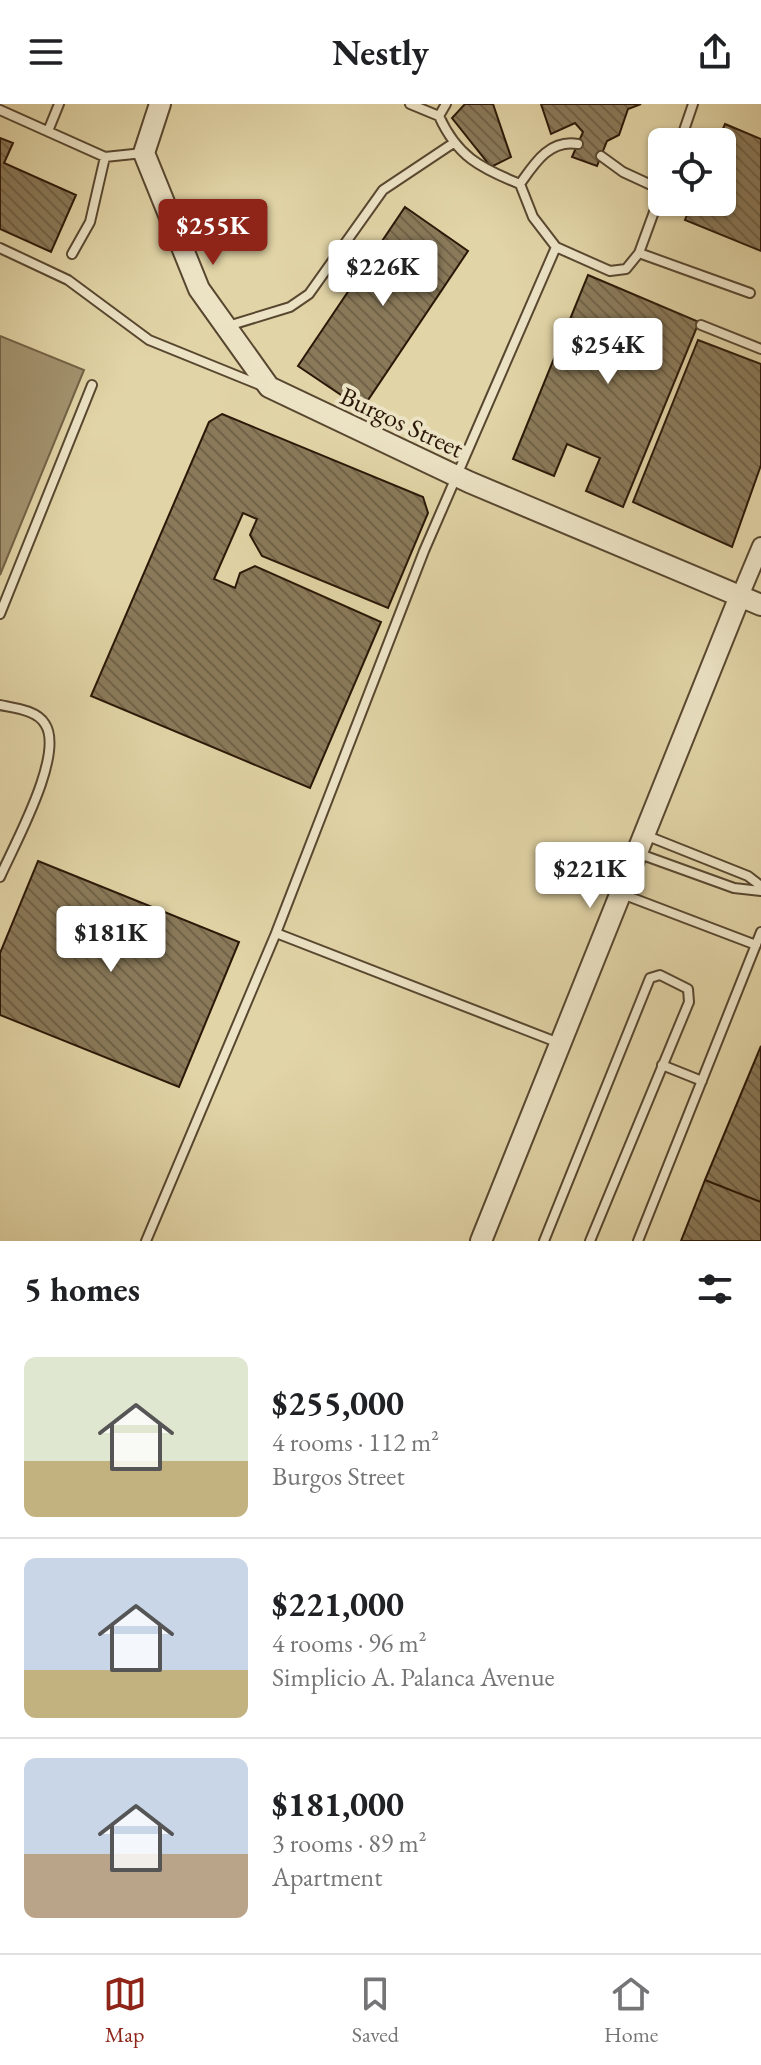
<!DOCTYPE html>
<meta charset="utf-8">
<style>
:root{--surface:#fff;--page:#f2f2f2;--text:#202124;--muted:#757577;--line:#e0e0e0;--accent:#8f2418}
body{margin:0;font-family:"EB Garamond",serif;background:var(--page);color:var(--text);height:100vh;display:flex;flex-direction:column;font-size:30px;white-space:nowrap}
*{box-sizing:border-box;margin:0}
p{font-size:26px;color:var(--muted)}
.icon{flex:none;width:44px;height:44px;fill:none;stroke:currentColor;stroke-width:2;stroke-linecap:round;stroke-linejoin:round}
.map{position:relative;height:1137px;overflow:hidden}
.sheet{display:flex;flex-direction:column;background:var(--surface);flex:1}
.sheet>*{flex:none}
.buttons{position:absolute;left:648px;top:24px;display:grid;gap:16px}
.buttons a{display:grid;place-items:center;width:88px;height:88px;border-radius:12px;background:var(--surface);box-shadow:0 2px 6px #0004;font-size:40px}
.price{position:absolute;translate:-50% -68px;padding:0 18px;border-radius:8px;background:#fff;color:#222;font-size:26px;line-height:52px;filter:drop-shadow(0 2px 4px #0008)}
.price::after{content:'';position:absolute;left:50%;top:48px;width:24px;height:18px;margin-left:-12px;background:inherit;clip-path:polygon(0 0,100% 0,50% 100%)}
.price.selected{background:var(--accent);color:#fff}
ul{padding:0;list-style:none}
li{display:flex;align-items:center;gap:24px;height:200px;padding:0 24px}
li+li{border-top:2px solid var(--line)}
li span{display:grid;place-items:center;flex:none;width:224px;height:160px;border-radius:12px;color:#555}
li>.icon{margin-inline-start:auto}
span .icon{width:96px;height:96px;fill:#fffc;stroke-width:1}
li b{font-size:34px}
h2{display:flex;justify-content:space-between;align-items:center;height:96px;padding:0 24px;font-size:34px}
header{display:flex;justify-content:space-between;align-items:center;height:104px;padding:0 24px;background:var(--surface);font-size:36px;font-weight:700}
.tab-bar{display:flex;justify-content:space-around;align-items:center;height:112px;border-top:2px solid var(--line);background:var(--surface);font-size:22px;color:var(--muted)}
.tab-bar a{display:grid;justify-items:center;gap:4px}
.tab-bar .selected{color:var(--accent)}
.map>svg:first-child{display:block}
.water{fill:#a39470;stroke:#736246;stroke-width:2}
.building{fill:url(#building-back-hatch);stroke:#2b1808;stroke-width:2}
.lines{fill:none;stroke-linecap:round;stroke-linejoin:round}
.service-casing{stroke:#584730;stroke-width:12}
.minor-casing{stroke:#584730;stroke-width:20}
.tertiary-casing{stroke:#584730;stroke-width:24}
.service{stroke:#ece3c5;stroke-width:8}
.minor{stroke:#ece3c5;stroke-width:16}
.tertiary{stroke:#ece3c5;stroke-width:20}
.labels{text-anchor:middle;stroke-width:8;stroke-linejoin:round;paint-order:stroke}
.street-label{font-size:26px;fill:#2b1808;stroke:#ece3c5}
</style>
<header><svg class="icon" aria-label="menu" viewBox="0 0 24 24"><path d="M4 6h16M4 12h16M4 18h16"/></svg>Nestly<svg class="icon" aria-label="share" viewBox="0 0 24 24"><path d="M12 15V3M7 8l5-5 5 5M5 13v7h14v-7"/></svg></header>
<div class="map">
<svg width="761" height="1137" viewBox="0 0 761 1137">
<defs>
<pattern id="building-back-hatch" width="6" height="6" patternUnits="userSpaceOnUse" patternTransform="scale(2)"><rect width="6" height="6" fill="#8a7a5a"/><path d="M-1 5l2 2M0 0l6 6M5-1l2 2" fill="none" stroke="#716348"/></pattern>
</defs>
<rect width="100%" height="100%" fill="#e1d4a6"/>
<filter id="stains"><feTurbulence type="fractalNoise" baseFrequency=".0025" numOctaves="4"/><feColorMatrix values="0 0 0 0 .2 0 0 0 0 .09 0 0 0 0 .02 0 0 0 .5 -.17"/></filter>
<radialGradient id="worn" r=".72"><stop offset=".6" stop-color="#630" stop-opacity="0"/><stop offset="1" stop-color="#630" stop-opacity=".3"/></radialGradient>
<path class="water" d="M 0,232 L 84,266 L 0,471 Z"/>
<path class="building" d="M 465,0 L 493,0 L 511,53 L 491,63 L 452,14 Z
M 541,0 L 641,0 L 628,5 L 619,31 L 607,37 L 597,62 L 572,53 L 583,28 L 575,19 L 551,30 Z
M 725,20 L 761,35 L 761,147 L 685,116 L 692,98 L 722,98 L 722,38 L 717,38 Z
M 0,34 L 13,39 L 4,59 L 76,91 L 51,148 L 0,125 Z
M 405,103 L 468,147 L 362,305 L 298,262 Z
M 588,171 L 699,218 L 623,403 L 586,387 L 600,354 L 567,340 L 554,372 L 513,355 Z
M 698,236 L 761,260 L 761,361 L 732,443 L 633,398 Z
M 222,310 L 423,393 L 428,409 L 388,504 L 262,452 L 250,431 L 257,415 L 243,409 L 214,475 L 235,484 L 240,469 L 255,462 L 381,518 L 310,684 L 91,592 L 209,318 Z
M 38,757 L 239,838 L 179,983 L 0,911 L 0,849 Z
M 761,942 L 761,1098 L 705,1076 Z
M 705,1076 L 761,1098 L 761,1137 L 681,1137 Z"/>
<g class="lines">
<g class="service-casing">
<path id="service" d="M 410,0 L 439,12
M 446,0 L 439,12 C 457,52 480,64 520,80 L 533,113 L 556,143
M 0,6 L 105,53 L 143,49
M 48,27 L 59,0
M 680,38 L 693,0
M 601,52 L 623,68 L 662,86
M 520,80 C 534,60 549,35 578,40
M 0,144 L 68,176 L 149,236 L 260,281
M 639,149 L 662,86
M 72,150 L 90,118 L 105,53
M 701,221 L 761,245
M 228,222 L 290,203 L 309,190 L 383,86 L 452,40
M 0,510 L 92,281
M 0,601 C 14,604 37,606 45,620 C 65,650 14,741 0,773
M 645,731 L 748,772 L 761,782
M 637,749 L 734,784 L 761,787
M 622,790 L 756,841
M 276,829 L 559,939
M 662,961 L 702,977
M 146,1137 L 276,829 L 424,447 L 556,143 L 610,167 L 626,165 L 639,149 L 750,189
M 544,1137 L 650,874 L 660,871 L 688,885 L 689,898 L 590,1137
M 638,1137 L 761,828"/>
</g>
<g class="minor-casing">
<path id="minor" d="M 740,492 L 761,442"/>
</g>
<g class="tertiary-casing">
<path id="tertiary" d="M 160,0 L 144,49 L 199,185 L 269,283 L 469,378 L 761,501
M 481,1137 L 740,492"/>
</g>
<use href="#service" class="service"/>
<use href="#minor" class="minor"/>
<use href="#tertiary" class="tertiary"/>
</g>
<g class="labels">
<g class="street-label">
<text transform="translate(402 318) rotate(25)" y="9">Burgos Street</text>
</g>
</g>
<rect width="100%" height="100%" filter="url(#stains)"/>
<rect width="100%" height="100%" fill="url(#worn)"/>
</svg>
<div class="buttons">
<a><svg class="icon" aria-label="locate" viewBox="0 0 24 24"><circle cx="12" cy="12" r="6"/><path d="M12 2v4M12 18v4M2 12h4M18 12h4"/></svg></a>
</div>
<b class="price selected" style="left:213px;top:163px">$255K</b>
<b class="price" style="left:383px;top:204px">$226K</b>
<b class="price" style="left:608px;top:282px">$254K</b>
<b class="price" style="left:590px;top:806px">$221K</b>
<b class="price" style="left:111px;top:870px">$181K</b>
</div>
<section class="sheet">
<h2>5 homes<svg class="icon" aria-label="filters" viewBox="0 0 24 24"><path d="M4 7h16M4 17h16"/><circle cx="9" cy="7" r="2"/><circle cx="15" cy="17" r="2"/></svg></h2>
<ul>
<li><span style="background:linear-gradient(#dfe7d0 65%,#c2b280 0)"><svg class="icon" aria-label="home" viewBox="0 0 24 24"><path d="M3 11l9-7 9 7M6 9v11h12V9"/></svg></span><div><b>$255,000</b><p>4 rooms · 112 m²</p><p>Burgos Street</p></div></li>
<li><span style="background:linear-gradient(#c9d6e8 70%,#c2b280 0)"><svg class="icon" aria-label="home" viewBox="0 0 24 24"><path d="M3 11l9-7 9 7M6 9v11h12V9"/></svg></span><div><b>$221,000</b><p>4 rooms · 96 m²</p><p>Simplicio A. Palanca Avenue</p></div></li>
<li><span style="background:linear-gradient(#c9d6e8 60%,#b9a48a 0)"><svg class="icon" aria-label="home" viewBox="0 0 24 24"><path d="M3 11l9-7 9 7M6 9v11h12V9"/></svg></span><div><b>$181,000</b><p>3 rooms · 89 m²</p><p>Apartment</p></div></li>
</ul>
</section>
<nav class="tab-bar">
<a class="selected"><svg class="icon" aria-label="map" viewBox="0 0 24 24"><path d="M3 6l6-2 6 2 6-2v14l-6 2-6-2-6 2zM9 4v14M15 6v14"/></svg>Map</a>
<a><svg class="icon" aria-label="saved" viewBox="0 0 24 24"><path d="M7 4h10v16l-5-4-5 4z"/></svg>Saved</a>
<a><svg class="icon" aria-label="home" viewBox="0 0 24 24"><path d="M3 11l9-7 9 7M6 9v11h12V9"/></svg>Home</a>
</nav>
